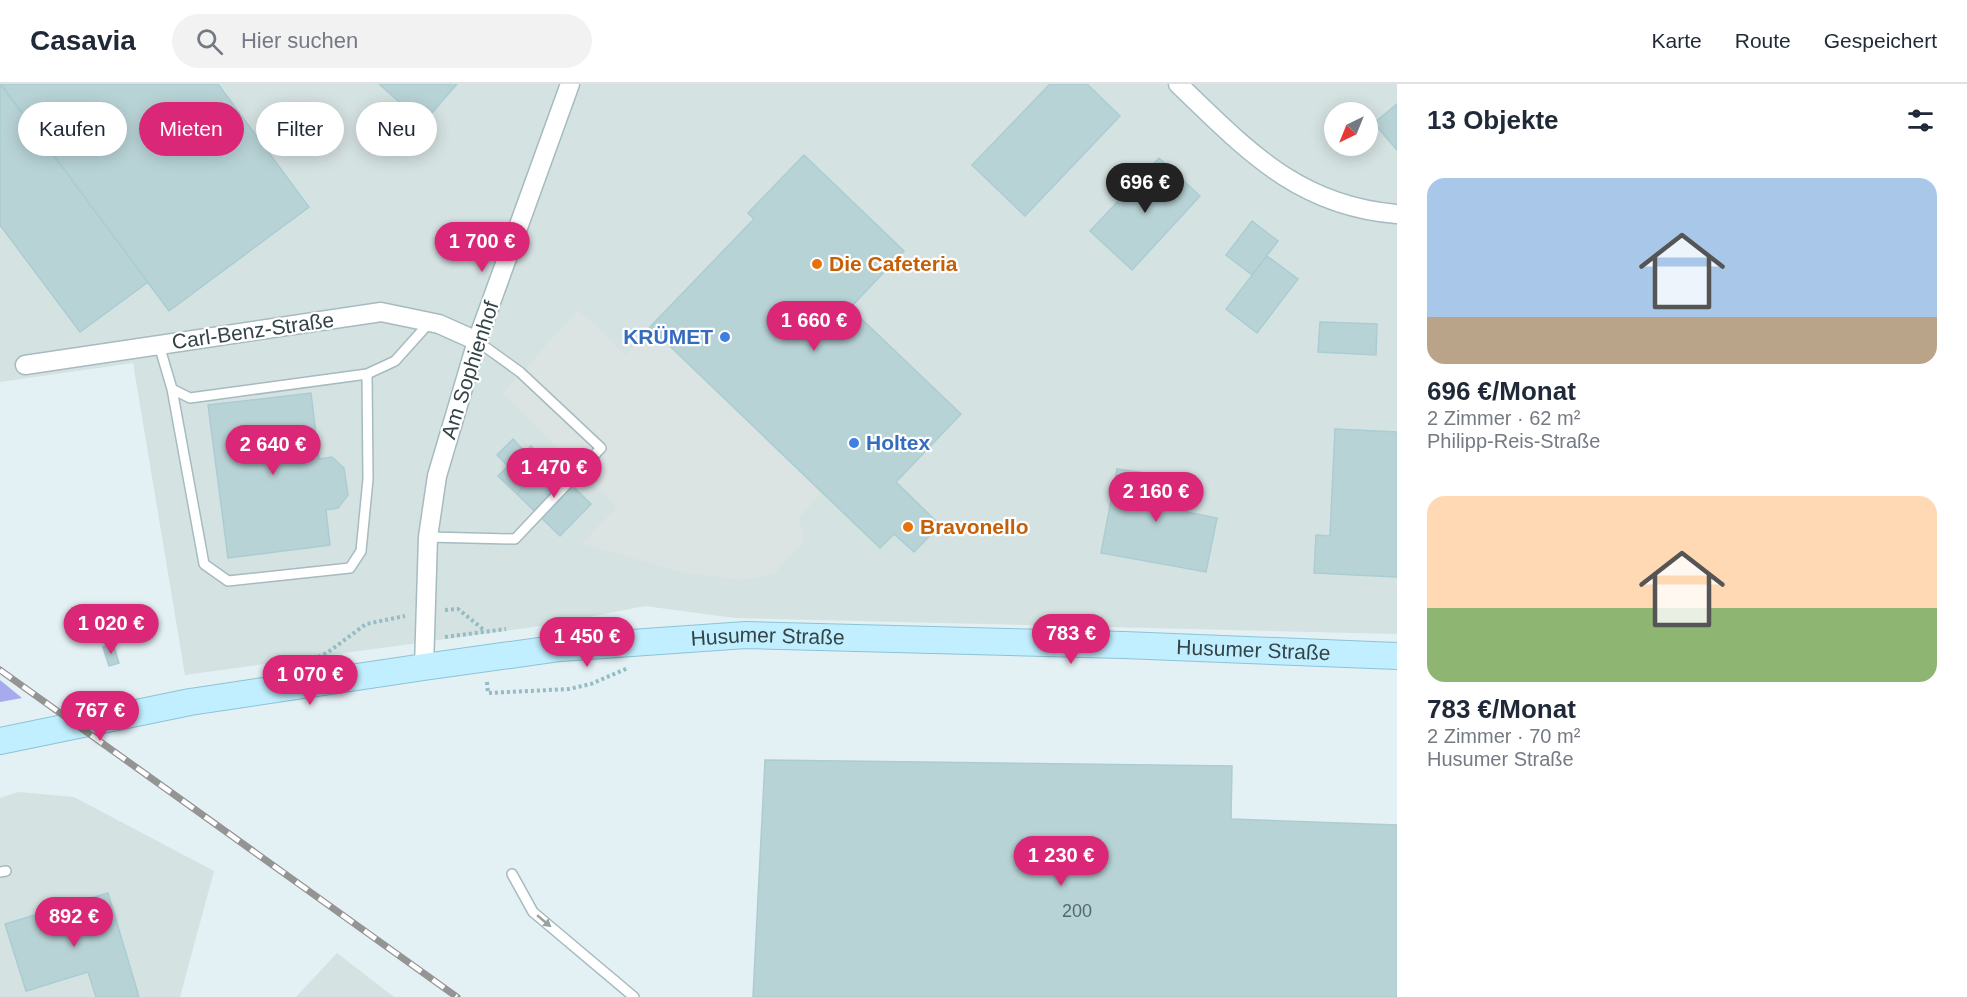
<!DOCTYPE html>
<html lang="de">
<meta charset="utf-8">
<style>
:root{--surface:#fff;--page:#f2f2f3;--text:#1f2937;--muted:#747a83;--line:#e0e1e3;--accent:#db2777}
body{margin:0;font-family:Helvetica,sans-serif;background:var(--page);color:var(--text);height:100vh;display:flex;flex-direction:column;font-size:22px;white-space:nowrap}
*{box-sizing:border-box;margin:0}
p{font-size:20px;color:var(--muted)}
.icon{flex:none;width:33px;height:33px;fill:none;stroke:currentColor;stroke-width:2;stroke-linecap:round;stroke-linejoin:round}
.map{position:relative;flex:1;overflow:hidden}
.panel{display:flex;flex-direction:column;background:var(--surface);width:570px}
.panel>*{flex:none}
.guide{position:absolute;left:18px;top:18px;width:570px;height:54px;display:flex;gap:12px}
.needle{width:39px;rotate:223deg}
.tools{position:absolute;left:1324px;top:18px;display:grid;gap:12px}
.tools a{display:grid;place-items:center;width:54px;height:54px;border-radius:50%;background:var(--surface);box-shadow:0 3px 15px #0003;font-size:30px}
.price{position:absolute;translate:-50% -51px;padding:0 14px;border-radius:21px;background:var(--accent);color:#fff;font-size:20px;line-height:39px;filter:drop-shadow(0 2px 3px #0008)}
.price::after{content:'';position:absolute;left:50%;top:36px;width:18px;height:14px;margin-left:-9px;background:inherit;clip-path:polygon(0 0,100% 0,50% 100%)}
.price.current{background:#222;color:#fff}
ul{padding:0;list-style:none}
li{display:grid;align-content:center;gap:12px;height:318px;padding:0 30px}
li span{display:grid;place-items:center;height:186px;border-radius:18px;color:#555}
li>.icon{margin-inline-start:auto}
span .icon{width:108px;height:108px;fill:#fffc;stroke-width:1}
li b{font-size:26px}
h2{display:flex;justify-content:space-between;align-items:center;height:72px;padding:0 30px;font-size:26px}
.tag{padding:0 21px;border-radius:27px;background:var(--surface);box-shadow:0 3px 15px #0003;font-size:21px;line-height:54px}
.tag.current{background:var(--accent);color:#fff}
header{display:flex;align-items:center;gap:36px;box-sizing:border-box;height:84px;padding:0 30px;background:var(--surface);border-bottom:2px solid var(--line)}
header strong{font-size:28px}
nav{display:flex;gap:33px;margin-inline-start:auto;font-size:21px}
.search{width:420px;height:54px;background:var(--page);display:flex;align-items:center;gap:15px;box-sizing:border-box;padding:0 21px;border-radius:33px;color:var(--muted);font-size:22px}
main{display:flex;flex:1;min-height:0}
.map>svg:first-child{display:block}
.industrial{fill:#d5e2e2;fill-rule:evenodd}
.green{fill:#a7aaed}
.parking{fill:#dce3e3}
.building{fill:#b8d3d6;stroke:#aacdd2;stroke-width:1.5}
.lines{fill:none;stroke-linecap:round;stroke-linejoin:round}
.lane-casing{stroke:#a5bbc0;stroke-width:12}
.street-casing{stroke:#a5bbc0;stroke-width:21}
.secondary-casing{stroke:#8bc4d6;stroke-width:28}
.path{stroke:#94bcc3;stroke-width:4;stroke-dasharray:3 3;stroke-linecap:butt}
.lane{stroke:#fff;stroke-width:9}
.street{stroke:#fff;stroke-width:18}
.secondary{stroke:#c2efff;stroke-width:26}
.rail-casing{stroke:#949494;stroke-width:7}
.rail{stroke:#fff;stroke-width:4.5;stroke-dasharray:14;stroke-linecap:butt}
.oneway{fill:#99a2a2}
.food-dot{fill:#e8710a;stroke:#fff;stroke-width:2}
.shop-dot{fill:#3f7fe0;stroke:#fff;stroke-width:2}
.labels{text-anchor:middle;stroke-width:4.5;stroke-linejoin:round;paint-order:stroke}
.number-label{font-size:18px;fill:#54686a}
.food-label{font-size:21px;font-weight:bold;fill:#c56008;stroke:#fff;text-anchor:start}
.street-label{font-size:21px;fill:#334446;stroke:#fff}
.shop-label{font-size:21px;font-weight:bold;fill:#366cbe;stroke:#fff;text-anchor:end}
</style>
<header>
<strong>Casavia</strong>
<div class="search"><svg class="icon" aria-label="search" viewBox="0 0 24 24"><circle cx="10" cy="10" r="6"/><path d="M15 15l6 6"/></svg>Hier suchen</div>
<nav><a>Karte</a><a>Route</a><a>Gespeichert</a></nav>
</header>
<main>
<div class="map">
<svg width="1397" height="913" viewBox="0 0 1397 913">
<rect width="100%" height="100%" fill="#e3f0f4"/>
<path class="industrial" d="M 0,0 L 1397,0 L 1397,550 L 735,534 L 645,522 L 548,541 L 185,591 L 133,279 L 0,298 ZM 1335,28 L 1368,28 L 1368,62 L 1335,62 Z
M 18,708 L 74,713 L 214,787 L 180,913 L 0,913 L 0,714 Z
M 337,869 L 394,913 L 296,913 Z"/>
<path class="green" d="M 0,596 L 22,614 L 0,618 Z"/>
<path class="parking" d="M 578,226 L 626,271 L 650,243 L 822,408 L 799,434 L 804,457 L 774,490 L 742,496 L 680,488 L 582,459 L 617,423 L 503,309 Z"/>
<path class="building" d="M 0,0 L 148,198 L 80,248 L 0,141 Z
M 1,0 L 218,0 L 309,123 L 169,227 Z
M 379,0 L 457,0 L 423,39 Z
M 1050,0 L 1087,0 L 1120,32 L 1025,132 L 972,81 Z
M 1397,20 L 1397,66 L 1374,39 Z
M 804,71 L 904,167 L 850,224 L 961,330 L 896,398 L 940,441 L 914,468 L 894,450 L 880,464 L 650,243 L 754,135 L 748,129 Z
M 1159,74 L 1200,112 L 1132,186 L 1090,147 Z
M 1252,137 L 1278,157 L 1252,191 L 1226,171 Z
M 1267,172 L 1298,195 L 1257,249 L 1226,225 Z
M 1320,238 L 1377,240 L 1376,271 L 1318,268 Z
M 311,309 L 319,375 L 332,373 L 344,384 L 348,411 L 338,424 L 326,426 L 330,461 L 228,474 L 208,321 Z
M 1335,345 L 1397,348 L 1397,493 L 1314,489 L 1316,451 L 1330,452 Z
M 513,355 L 525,368 L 531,362 L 548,378 L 517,410 L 498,392 L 508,382 L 497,371 Z
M 548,378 L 591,420 L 560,452 L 517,410 Z
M 1117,385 L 1188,395 L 1182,427 L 1217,434 L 1206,488 L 1101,469 Z
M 113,560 L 119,579 L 109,582 L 103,563 Z
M 765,676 L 1232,682 L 1231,735 L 1397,741 L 1397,913 L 753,913 Z
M 108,809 L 139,913 L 96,913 L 88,888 L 26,907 L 5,840 Z"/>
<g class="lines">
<g class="lane-casing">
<path id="lane" d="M 159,261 L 172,305 L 190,314 L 367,290 L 395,277 L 430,238
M 172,305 L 204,480 L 228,497 L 350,484 L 361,467 L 368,395 L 367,290
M 428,453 L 515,455 L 601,364 L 520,288 L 477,257
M 0,788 L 6,787
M 512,790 L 533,828 L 634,913"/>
</g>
<g class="street-casing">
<path id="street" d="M 1178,0 C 1246,65 1297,122 1397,130
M 25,281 L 381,228 L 439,240 L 477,257
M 424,583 L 428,453 L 437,392 L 477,257 L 570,0"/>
</g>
<g class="secondary-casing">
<g id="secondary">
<path id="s1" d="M 0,657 L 190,618 L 424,583 L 560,564 L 746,551 L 1124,561 L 1397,572"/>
</g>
</g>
<path class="path" d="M 445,526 L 458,525 L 484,546
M 445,553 L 506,545
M 318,573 L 327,569 L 366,540 L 405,532
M 487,598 L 488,609 L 569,605 L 591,600 L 628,584"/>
<use href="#lane" class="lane"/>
<use href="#street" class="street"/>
<use href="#secondary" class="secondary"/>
<g class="rail-casing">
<path id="rail" d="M 0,586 L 457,913"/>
</g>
<use href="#rail" class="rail"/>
</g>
<defs><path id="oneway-solid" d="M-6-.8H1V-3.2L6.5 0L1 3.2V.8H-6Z" transform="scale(1.5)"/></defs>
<use class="oneway" href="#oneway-solid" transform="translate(544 837) rotate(40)"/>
<g class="food-dot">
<circle cx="817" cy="180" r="6"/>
<circle cx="908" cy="443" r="6"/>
</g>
<g class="shop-dot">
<circle cx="725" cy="253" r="6"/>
<circle cx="854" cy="359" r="6"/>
</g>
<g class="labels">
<g class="number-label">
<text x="1077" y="833">200</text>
</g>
<g class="food-label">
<text x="829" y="187">Die Cafeteria</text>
<text x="920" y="450">Bravonello</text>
</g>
<g class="street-label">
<text transform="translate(253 247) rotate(-8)" y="7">Carl-Benz-Straße</text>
<text transform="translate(470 286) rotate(-72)" y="7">Am Sophienhof</text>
<text dy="7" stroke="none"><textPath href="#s1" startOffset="776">Husumer Straße</textPath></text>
<text dy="7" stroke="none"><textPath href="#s1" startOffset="1262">Husumer Straße</textPath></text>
</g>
<g class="shop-label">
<text x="713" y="260">KRÜMET</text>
<text x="866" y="366" text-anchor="start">Holtex</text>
</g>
</g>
</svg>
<div class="tools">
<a><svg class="needle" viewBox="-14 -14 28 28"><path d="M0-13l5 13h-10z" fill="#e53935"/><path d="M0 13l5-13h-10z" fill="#747a83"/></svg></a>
</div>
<b class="price current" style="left:1145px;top:130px">696 €</b>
<b class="price" style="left:482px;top:189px">1 700 €</b>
<b class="price" style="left:814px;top:268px">1 660 €</b>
<b class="price" style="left:273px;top:392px">2 640 €</b>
<b class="price" style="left:554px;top:415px">1 470 €</b>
<b class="price" style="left:1156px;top:439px">2 160 €</b>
<b class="price" style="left:111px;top:571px">1 020 €</b>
<b class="price" style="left:1071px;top:581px">783 €</b>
<b class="price" style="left:587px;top:584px">1 450 €</b>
<b class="price" style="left:310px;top:622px">1 070 €</b>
<b class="price" style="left:100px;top:658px">767 €</b>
<b class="price" style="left:1061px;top:803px">1 230 €</b>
<b class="price" style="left:74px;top:864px">892 €</b>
<div class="guide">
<a class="tag">Kaufen</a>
<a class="tag current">Mieten</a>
<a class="tag">Filter</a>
<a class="tag">Neu</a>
</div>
</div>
<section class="panel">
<h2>13 Objekte<svg class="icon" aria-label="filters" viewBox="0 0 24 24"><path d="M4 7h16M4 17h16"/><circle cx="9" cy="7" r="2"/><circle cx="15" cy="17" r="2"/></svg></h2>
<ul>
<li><span style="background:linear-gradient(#a9c7e8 75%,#b9a48a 0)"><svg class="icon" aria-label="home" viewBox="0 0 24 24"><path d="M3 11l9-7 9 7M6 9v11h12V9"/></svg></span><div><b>696 €/Monat</b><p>2 Zimmer · 62 m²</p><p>Philipp-Reis-Straße</p></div></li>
<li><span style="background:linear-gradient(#ffd9b3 60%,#8fb573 0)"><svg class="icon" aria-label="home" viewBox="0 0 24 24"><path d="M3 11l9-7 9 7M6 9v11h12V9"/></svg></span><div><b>783 €/Monat</b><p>2 Zimmer · 70 m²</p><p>Husumer Straße</p></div></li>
</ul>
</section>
</main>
